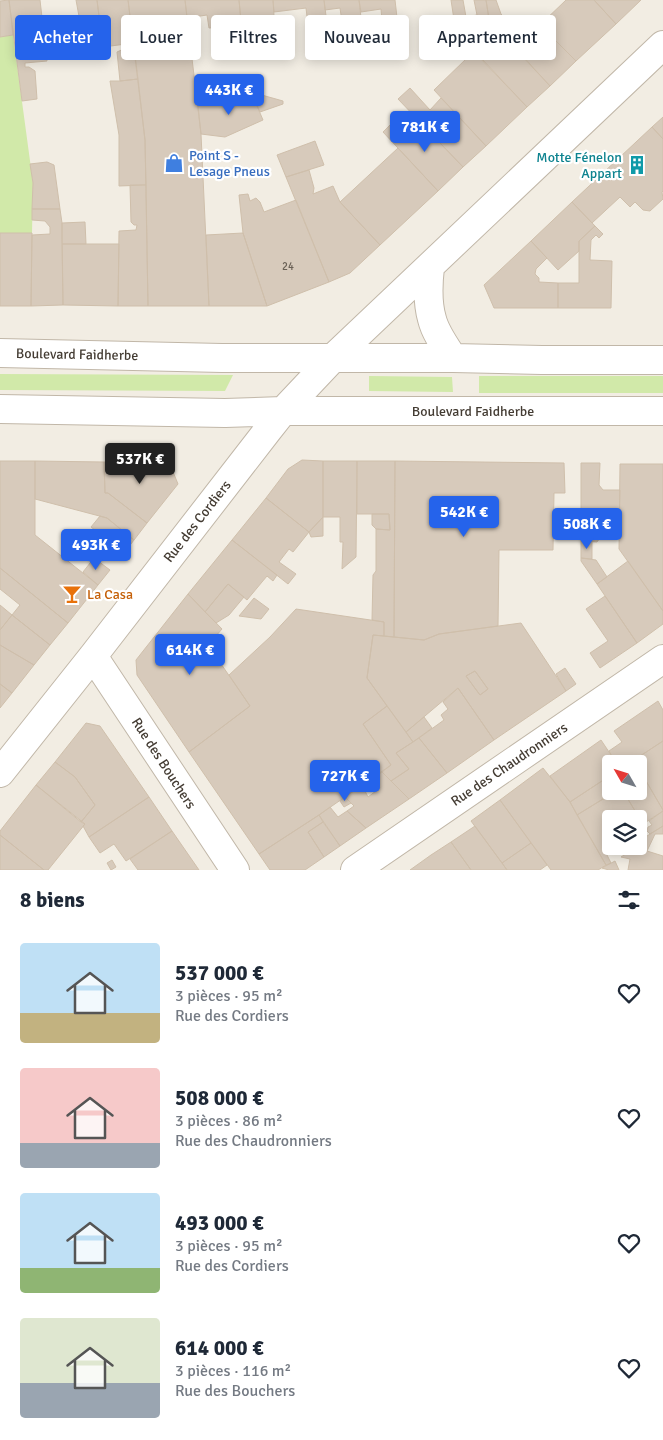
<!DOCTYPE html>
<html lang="fr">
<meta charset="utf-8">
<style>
:root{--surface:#fff;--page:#f2f2f3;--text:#1f2937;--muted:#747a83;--accent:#2563eb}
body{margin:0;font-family:Signika,sans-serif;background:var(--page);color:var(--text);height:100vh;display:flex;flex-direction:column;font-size:19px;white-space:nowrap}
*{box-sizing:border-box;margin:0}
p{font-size:16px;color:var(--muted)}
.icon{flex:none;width:28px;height:28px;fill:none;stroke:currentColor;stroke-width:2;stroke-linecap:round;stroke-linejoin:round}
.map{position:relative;height:870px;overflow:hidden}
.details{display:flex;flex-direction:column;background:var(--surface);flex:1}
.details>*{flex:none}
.hud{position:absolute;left:15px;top:15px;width:634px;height:45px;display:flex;gap:10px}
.needle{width:32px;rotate:309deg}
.fabs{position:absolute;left:602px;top:755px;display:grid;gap:10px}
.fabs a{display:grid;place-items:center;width:45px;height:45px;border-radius:5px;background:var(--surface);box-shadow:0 2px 12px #0003;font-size:25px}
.price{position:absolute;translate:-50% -42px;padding:0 11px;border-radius:5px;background:var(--accent);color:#fff;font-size:16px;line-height:32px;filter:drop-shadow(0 1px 2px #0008)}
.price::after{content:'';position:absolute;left:50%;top:30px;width:15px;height:11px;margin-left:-8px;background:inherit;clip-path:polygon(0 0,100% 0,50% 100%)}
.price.current{background:#222;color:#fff}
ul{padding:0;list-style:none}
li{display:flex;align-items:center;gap:15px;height:125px;padding:0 20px}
li span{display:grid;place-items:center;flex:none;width:140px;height:100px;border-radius:5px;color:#555}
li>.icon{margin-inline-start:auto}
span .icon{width:60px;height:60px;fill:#fffc;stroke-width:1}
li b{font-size:21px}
h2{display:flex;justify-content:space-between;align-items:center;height:60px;padding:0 20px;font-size:21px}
.tag{padding:0 18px;border-radius:5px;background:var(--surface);box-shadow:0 2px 12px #0003;font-size:18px;line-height:45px}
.tag.current{background:var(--accent);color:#fff}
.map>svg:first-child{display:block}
.green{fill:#d1e9a9}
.building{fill:#d7cabb;stroke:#cfbfab;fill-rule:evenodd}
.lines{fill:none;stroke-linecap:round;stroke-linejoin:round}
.minor-casing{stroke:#c1b7a8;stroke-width:30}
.minor{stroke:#fff;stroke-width:28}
.labels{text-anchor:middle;stroke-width:4.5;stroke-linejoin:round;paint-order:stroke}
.number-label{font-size:11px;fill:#696055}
.shop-label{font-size:14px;fill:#366cbe;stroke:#fff;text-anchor:start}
.culture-label{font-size:14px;fill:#0d838f;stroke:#fff;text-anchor:end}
.street-label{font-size:14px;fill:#443c33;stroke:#fff}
.food-label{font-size:14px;fill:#c56008;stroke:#fff;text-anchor:start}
</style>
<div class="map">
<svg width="663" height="870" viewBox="0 0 663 870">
<rect width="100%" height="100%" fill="#f2ede3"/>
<path class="green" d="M 13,35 L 33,183 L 32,233 L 0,233 L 0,37 Z
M 0,374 L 233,375 L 225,391 L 0,390 Z
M 369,376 L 452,377 L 453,392 L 369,391 Z
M 479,376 L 663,376 L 663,393 L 479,393 Z"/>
<path class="building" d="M 9,0 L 40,0 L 47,61 L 25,63 L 25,67 L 29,67 L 35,71 L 37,99 L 22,101 Z
M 9,0 L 13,35 L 0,37 L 0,1 Z
M 76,0 L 97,0 L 100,25 L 81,27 Z
M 97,0 L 128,0 L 138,79 L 120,81 L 117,52 L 126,48 L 126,44 L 103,47 Z
M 128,0 L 185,0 L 201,134 L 209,306 L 148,306 L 145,140 Z
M 185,0 L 239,0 L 242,32 L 222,35 L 222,27 L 209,28 L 207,15 L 187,18 Z
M 239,0 L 273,0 L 274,16 L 256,18 L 258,39 L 243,42 Z
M 273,0 L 324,0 L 331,55 L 317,57 L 314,42 L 310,42 L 306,8 L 274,12 Z
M 324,0 L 359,0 L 363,35 L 351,35 L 349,21 L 342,22 L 340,8 L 325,10 Z
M 359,0 L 395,0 L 399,35 L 388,36 L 385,21 L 382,21 L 381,9 L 361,12 Z
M 451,0 L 463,0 L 466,17 L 477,15 L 474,0 L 486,0 L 489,19 L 456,33 Z
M 486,0 L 496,0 L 501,14 L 527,42 L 542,27 L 576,61 L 550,86 L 489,19 Z
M 566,0 L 594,0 L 616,24 L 576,61 L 540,25 Z
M 594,0 L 641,0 L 616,24 Z
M 274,16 L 276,31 L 257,34 L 256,18 Z
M 469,27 L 491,51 L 504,37 L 550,86 L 527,107 L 456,33 Z
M 469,45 L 527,107 L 486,146 L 434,90 L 467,58 L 461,53 Z
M 138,79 L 145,140 L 146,185 L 119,186 L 119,135 L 110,81 L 120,81 Z
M 410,88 L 430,110 L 441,98 L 486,146 L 463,167 L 398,99 Z
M 251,92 L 283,101 L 283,104 L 260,112 Z
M 251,92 L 263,120 L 225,137 L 201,134 L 198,106 Z
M 663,117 L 663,139 L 652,127 Z
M 394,121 L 406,133 L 419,121 L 463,167 L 438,191 L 383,132 Z
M 652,127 L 663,139 L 663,191 L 662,192 L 663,199 L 650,211 L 643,210 L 635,202 L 630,207 L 620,197 L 592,223 L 572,202 Z
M 315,141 L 324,165 L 286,177 L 277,155 Z
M 398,148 L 438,191 L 380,245 L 340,202 Z
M 47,162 L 54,165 L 60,209 L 32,209 L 33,183 L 30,164 Z
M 309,170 L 314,188 L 313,194 L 333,186 L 340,202 L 380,245 L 350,273 L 329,282 L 286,177 Z
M 130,185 L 146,185 L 148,306 L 118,306 L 119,231 L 136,230 L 137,225 L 134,225 L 131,222 Z
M 248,194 L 250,201 L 256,198 L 260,202 L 264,212 L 296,200 L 329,282 L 267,306 L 243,233 L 239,195 Z
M 572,202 L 595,226 L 579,241 L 579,251 L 558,270 L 531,241 Z
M 32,209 L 60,209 L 62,223 L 63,305 L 31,306 L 32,235 L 50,234 L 50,227 L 45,221 L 32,220 Z
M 85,222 L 86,244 L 62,244 L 62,223 Z
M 595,226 L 603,234 L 599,238 L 596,235 L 591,240 L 590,260 L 612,261 L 611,308 L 558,308 L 558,283 L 579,283 L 579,241 Z
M 0,233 L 32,233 L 31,306 L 0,306 Z
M 243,233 L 267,306 L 209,306 L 206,235 Z
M 531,241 L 547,258 L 536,269 L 535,274 L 539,278 L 539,282 L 558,283 L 558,308 L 494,308 L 484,285 Z
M 62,244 L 119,244 L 118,306 L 63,305 Z
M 302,460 L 323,461 L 323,517 L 309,532 L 266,498 L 288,469 Z
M 0,461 L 35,461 L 35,535 L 98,585 L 68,623 L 0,568 Z
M 35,461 L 104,462 L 105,493 L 108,493 L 147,523 L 134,540 L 107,518 L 35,499 Z
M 323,461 L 357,461 L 356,557 L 342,569 L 343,542 L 340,542 L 340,517 L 323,517 Z
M 357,461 L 395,461 L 394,637 L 384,636 L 384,622 L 372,620 L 373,575 L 376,571 L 376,529 L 390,530 L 389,514 L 357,514 Z
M 395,461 L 564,463 L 565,493 L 554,493 L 553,550 L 499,550 L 498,626 L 439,634 L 424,640 L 394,637 Z
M 104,462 L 169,462 L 178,484 L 147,523 L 108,493 L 105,493 Z
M 581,463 L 600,463 L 599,485 L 603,490 L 620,490 L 619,536 L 602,535 L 597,542 L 581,541 Z
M 620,464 L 663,464 L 663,611 L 619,549 Z
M 266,498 L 309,532 L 293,552 L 289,549 L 279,562 L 296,574 L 288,584 L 232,540 Z
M 372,514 L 389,514 L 390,530 L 376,529 L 372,525 Z
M 100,516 L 107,518 L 123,531 L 113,544 L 91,527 Z
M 323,517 L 323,536 L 311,537 L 309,532 Z
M 123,531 L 134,540 L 124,553 L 113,544 Z
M 232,540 L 277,575 L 273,581 L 267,576 L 247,600 L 228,584 L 205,612 L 188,594 Z
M 581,541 L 592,541 L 592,559 L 581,558 Z
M 94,558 L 110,570 L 98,585 L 83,572 Z
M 581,558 L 596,560 L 607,577 L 597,584 L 581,561 Z
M 628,561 L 663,611 L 663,624 L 637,643 L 597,584 Z
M 0,568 L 68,623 L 50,645 L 12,615 L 20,605 L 0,589 Z
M 228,584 L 244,597 L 229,615 L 216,623 L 205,612 Z
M 188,594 L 222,629 L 208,645 L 250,706 L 189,752 L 137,675 L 136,660 Z
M 605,596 L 637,643 L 600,668 L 590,653 L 608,641 L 586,609 Z
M 254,598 L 269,609 L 261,619 L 239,616 Z
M 0,605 L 12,615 L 0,630 Z
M 296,609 L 384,622 L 384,636 L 373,635 L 367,678 L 387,706 L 363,724 L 391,765 L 319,815 L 259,854 L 189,752 L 250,706 L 229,675 L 270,637 Z
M 12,615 L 50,645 L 34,665 L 0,645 L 0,630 Z
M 521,623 L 566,691 L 494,740 L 458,688 L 406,732 L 367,678 L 373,635 L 424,640 L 439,634 ZM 475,671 L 488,689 L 480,695 L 466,676 Z
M 0,645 L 34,665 L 12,693 L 0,684 Z
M 565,668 L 576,684 L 566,691 L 556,674 Z
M 475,671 L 488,689 L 480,695 L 466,676 Z
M 0,684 L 12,693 L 0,708 Z
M 458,688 L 494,740 L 447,773 L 419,738 L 444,720 L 441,715 L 448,709 L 443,702 Z
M 658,701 L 663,710 L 663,741 L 628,764 L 617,764 L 609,751 L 622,742 L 614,731 Z
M 387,706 L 413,742 L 396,753 L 409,769 L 391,781 L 382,772 L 391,765 L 363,724 Z
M 424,717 L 432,728 L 413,742 L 406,732 Z
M 86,723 L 100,726 L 149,797 L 89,837 L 83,826 L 85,824 L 81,822 L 95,805 L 75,777 L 55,762 Z
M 419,738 L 447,773 L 409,799 L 391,781 L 409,769 L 396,753 Z
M 601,740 L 617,764 L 611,764 L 611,775 L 570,802 L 550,776 Z
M 663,741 L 663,810 L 639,769 L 639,764 L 636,764 L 634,760 Z
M 55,762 L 75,777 L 95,805 L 81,822 L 36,785 Z
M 543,768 L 570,802 L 606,865 L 598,870 L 551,870 L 500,800 Z
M 639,769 L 663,810 L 663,811 L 643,824 L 623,791 L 639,791 Z
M 382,772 L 409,799 L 366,828 L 347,811 L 354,806 L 345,797 L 362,785 L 368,797 L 380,788 L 377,783 L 371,787 L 367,782 Z
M 611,775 L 611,791 L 616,791 L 577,815 L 570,802 Z
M 36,785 L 85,824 L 48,870 L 44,870 L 0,835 L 0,831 Z
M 616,791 L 623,791 L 643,824 L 639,827 L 639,819 L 611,819 L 612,846 L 605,851 L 611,863 L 606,865 L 577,815 Z
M 149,797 L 172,831 L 126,861 L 114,844 L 100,853 L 89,837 Z
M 345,797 L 351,803 L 344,807 L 340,801 Z
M 500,800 L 531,843 L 502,863 L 471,821 Z
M 330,807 L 338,817 L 347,811 L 366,828 L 340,846 L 319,815 Z
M 663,811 L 663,826 L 650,834 L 647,831 L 648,827 L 652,825 L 649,821 Z
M 319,815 L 323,822 L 308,832 L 324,857 L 305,870 L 270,870 L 259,854 Z
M 323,822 L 340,846 L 324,857 L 308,832 Z
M 475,826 L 502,863 L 507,870 L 471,870 L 451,842 Z
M 663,826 L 663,834 L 655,834 L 647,851 L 631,846 L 639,846 L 639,841 Z
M 172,831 L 199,870 L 138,870 L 130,859 Z
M 0,835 L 44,870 L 0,870 Z
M 451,842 L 471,870 L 410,870 L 431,855 Z
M 531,843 L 547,865 L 540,870 L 507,870 L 502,863 Z
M 631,846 L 663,856 L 663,870 L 628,870 L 630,859 L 621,857 L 632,850 Z
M 112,860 L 116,867 L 111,870 L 107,863 Z
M 615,861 L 619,870 L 609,870 L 602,868 Z"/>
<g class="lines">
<g class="minor-casing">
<path id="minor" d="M 430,267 C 428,284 427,302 432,319 C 435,332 445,346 453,358
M 0,353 L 222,358 L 453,358 L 542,360 L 663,360
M 0,409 L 225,413 L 283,411 L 663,411
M 93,656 L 235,870
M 0,773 L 93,656 L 268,430 L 283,411 L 334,357 L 663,45
M 355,870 L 663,659"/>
</g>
<use href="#minor" class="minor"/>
</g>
<defs>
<g id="shop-bare" transform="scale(1.5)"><path d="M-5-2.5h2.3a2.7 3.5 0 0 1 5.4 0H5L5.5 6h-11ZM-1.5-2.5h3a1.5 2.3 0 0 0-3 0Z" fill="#3f7fe0" stroke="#fff" stroke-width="2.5" paint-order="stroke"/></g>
<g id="building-bare" transform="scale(1.5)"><path d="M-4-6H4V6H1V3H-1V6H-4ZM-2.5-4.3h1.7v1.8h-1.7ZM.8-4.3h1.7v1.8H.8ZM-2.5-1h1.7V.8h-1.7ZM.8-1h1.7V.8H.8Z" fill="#0f9aa8" stroke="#fff" stroke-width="2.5" paint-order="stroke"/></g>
<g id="bar-bare" transform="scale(1.5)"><path d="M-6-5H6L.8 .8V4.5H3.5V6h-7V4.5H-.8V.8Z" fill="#e8710a" stroke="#fff" stroke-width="2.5" paint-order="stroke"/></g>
</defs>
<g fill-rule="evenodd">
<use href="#shop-bare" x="174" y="163"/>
<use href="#building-bare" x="637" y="165"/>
<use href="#bar-bare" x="72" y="594"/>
</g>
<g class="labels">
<g class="number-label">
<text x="288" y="270">24</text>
</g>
<g class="shop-label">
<text x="189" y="160">Point S -<tspan x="189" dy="16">Lesage Pneus</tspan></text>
</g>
<g class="culture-label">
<text x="622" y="162">Motte Fénelon<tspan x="622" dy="16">Appart</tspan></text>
</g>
<g class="street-label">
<text transform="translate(77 354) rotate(1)" y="5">Boulevard Faidherbe</text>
<text x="473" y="416">Boulevard Faidherbe</text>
<text transform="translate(197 521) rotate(-52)" y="5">Rue des Cordiers</text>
<text transform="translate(164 763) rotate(57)" y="5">Rue des Bouchers</text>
<text transform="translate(509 764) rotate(-34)" y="5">Rue des Chaudronniers</text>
</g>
<g class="food-label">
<text x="87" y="599">La Casa</text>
</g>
</g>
</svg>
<div class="fabs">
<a><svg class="needle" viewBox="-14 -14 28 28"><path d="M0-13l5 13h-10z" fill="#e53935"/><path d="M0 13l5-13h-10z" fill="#747a83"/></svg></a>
<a><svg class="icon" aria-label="layers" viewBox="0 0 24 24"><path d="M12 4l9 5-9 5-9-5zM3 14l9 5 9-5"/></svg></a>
</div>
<b class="price" style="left:229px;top:116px">443K €</b>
<b class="price" style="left:425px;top:153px">781K €</b>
<b class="price current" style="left:140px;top:485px">537K €</b>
<b class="price" style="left:464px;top:538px">542K €</b>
<b class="price" style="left:587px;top:550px">508K €</b>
<b class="price" style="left:96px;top:571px">493K €</b>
<b class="price" style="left:190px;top:676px">614K €</b>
<b class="price" style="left:345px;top:802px">727K €</b>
<div class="hud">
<a class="tag current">Acheter</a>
<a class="tag">Louer</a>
<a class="tag">Filtres</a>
<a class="tag">Nouveau</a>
<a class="tag">Appartement</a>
</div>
</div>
<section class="details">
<h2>8 biens<svg class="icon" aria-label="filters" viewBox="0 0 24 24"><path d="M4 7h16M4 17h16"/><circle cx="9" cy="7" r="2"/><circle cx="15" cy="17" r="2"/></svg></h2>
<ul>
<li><span style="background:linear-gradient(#bfe0f5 70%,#c2b280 0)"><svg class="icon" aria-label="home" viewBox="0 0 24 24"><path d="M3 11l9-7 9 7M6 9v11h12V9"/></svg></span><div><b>537 000 €</b><p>3 pièces · 95 m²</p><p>Rue des Cordiers</p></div><svg class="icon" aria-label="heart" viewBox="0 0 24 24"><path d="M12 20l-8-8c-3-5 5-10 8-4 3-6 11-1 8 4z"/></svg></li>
<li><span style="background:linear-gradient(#f6c9c9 75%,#9aa5b1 0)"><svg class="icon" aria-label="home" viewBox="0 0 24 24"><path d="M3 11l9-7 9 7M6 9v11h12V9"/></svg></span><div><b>508 000 €</b><p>3 pièces · 86 m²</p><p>Rue des Chaudronniers</p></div><svg class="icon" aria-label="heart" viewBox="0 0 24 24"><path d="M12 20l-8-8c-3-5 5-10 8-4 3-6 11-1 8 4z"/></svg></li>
<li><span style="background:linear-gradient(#bfe0f5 75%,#8fb573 0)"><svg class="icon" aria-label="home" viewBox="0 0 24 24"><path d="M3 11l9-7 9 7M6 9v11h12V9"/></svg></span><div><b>493 000 €</b><p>3 pièces · 95 m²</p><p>Rue des Cordiers</p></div><svg class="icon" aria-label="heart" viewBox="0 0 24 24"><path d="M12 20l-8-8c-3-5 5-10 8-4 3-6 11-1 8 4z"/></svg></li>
<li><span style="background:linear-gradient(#dfe7d0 65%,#9aa5b1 0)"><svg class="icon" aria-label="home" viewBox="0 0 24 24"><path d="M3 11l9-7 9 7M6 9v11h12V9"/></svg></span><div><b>614 000 €</b><p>3 pièces · 116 m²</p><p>Rue des Bouchers</p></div><svg class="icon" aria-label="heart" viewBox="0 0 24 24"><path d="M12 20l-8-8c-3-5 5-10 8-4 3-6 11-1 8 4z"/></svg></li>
</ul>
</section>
